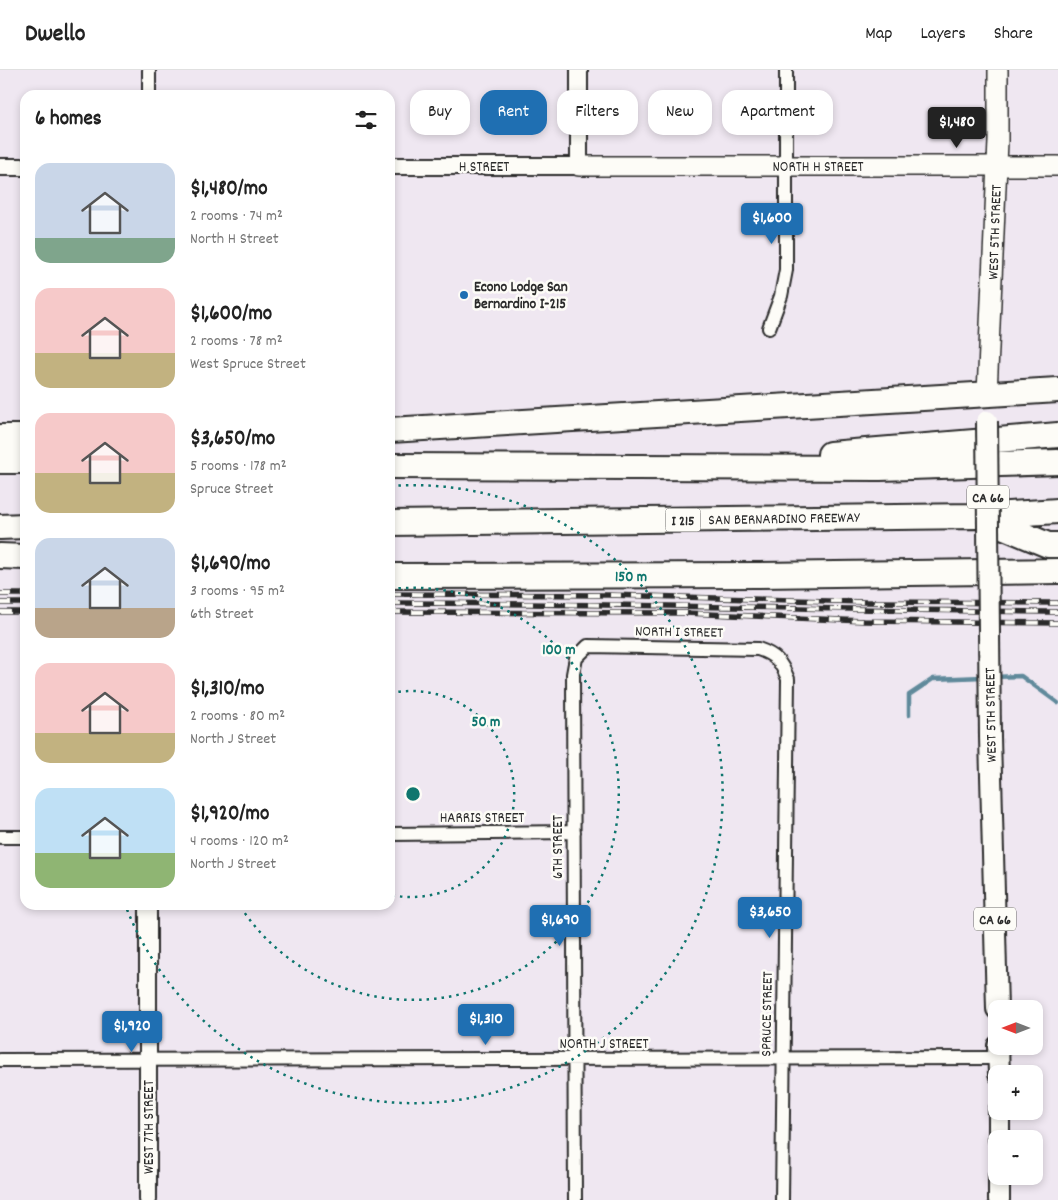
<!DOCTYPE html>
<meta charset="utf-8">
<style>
:root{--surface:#fff;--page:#f2f2f2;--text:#222;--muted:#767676;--line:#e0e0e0;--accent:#1f6fb2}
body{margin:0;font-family:Dekko,sans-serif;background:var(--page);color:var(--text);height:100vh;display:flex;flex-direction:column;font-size:19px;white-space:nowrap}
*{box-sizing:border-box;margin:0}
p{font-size:16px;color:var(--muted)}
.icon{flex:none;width:28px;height:28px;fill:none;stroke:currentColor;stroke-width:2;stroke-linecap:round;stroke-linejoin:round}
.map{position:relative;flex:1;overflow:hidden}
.sheet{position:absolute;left:20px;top:20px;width:375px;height:820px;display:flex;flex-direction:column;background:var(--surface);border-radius:15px;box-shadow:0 2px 8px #0003}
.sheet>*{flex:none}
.top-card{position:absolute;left:410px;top:20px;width:475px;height:45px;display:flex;gap:10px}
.needle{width:32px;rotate:270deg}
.fabs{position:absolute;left:988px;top:930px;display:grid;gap:10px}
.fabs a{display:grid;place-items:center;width:55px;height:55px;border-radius:10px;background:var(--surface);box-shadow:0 2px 8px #0003;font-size:25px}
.price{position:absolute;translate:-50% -42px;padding:0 11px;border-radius:5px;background:var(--accent);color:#fff;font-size:16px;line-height:32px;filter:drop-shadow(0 1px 2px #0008)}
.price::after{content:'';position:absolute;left:50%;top:30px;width:15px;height:11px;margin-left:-8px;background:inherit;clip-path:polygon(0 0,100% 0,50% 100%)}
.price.selected{background:#222;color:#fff}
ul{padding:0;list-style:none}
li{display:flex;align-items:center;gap:15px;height:125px;padding:0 15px}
li span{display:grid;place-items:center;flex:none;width:140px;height:100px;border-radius:15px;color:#555}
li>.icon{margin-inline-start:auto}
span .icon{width:60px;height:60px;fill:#fffc;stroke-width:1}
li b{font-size:21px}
h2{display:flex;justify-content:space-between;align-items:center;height:60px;padding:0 15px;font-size:21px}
.tag{padding:0 18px;border-radius:15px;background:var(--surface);box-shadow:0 2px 8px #0003;font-size:18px;line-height:45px}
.tag.selected{background:var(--accent);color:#fff}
header{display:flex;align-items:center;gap:30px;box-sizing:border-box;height:70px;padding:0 25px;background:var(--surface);border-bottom:1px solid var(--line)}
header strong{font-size:24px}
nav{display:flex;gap:28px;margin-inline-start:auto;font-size:18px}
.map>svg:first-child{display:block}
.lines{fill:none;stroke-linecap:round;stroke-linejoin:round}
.stream{stroke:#608a9b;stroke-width:4.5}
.minor-casing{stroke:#2b2b2b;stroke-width:16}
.tertiary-casing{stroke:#2b2b2b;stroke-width:20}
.secondary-casing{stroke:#2b2b2b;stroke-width:22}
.primary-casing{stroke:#2b2b2b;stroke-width:24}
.motorway-casing{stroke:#2b2b2b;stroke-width:28}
.minor{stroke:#fdfcf7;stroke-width:12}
.tertiary{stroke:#fdfcf7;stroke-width:16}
.secondary{stroke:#fdfcf7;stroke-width:19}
.primary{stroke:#fdfcf7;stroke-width:20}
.motorway{stroke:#fdfcf7;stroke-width:24}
.rail-casing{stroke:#2b2b2b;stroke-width:5.5}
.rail{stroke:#fdfcf7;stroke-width:4;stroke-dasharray:11;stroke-linecap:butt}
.primary-bridge-casing{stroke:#2b2b2b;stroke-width:24;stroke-linecap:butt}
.primary-bridge{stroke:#fdfcf7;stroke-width:20}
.ring{fill:none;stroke:#0f766e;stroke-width:2.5;stroke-dasharray:2.5 5}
.poi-dot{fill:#1f6fb2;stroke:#fdfcf7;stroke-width:2}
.labels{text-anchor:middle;stroke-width:5;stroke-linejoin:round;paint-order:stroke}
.shield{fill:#fdfcf7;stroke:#6a6a68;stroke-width:1}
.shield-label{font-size:14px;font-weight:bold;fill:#2b2b2b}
.street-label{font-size:15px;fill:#2b2b2b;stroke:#fdfcf7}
.poi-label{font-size:15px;font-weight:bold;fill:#2b2b2b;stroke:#fdfcf7;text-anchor:start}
.centre{fill:#0f766e;stroke:#fdfcf7;stroke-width:2.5}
.ring-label{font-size:15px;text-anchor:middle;font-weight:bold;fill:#0f766e;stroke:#fdfcf7;stroke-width:5;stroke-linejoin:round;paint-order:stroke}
</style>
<header>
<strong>Dwello</strong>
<nav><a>Map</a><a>Layers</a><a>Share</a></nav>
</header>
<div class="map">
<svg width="1058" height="1130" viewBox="0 0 1058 1130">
<rect width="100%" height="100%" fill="#efe7f1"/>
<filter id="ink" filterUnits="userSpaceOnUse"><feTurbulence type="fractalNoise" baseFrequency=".02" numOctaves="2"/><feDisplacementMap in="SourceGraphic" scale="10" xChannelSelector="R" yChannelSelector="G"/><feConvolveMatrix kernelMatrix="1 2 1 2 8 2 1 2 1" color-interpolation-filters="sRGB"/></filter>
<g filter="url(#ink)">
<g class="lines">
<path class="stream" d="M 993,607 L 1021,606 L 1058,633
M 909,645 L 909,625 L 933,609 L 983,607"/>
<g class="minor-casing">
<path id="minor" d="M 149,0 L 149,25
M 769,258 L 781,226 L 786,200 L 786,0
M 390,764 L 574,762
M 0,767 L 25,767
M 0,990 L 999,988
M 575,1130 L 573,604 L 576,588 L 588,576 L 758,579 C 776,585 781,592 788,609 L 782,1130"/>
</g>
<g class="tertiary-casing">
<path id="tertiary" d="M 390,96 L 579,96 L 579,0
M 0,97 L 25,97
M 148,835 L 148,1130"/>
</g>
<g class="secondary-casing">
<path id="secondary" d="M 579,96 L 1058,96
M 987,324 L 998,71 L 998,0"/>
</g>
<g class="primary-casing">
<path id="primary" d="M 990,667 L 997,939
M 998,976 L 999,1004
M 999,1041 L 999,1069
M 999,1106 L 999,1130"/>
</g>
<g class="motorway-casing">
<path id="motorway" d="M 390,360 L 1058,320
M 0,367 L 25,367
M 830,384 L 1058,365
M 0,391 L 25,391
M 390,396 L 880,398 L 1058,392
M 983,448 L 1048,475 L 1058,475
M 390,453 L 976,446 L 1058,441
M 0,457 L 25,456
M 0,486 L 25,487
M 390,506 L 760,505 L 1058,501"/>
</g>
<use href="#minor" class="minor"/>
<use href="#tertiary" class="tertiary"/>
<use href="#secondary" class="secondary"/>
<use href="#primary" class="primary"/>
<use href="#motorway" class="motorway"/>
<g class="rail-casing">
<path id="rail" d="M 0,524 L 25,524
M 390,524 L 608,525 L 865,532 L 1058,533
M 0,533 L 25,533
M 390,533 C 613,533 835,540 1058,542
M 0,542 L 25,542
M 390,542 L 685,543 L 864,551 L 1058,553"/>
</g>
<use href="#rail" class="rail"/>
<g class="primary-bridge-casing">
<path id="primary-bridge" d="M 987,351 L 990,667"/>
</g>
<use href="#primary-bridge" class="primary-bridge"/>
</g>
</g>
<g class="ring">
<path d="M391 623A103 103 0 1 1 391 825"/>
<path d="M391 519A206 206 0 1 1 240 836"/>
<path d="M391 416A309 309 0 1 1 126 837"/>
</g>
<circle class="poi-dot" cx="464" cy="225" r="5"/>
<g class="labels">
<g class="shield">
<rect x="967" y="415.5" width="42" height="23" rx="4"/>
<rect x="665.5" y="438.5" width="35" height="23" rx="4"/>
<rect x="974" y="837.5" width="42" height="23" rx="4"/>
</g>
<g class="shield-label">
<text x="988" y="432">CA 66</text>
<text x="683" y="455">I 215</text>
<text x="995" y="854">CA 66</text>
</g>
<g class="street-label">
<text x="484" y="101">H STREET</text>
<text x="818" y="101">NORTH H STREET</text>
<text transform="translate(994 162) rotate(-88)" y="5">WEST 5TH STREET</text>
<text transform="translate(784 448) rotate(-1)" y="5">SAN BERNARDINO FREEWAY</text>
<text transform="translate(679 561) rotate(1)" y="5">NORTH I STREET</text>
<text transform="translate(990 645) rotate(-91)" y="5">WEST 5TH STREET</text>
<text x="482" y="752">HARRIS STREET</text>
<text transform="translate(557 777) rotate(-90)" y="5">6TH STREET</text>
<text transform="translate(766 944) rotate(-89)" y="5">SPRUCE STREET</text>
<text x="604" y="978">NORTH J STREET</text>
<text transform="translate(148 1057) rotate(-90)" y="5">WEST 7TH STREET</text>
</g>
<g class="poi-label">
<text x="474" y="221">Econo Lodge San<tspan x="474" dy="17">Bernardino I-215</tspan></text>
</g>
</g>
<circle cx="413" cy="724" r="8" class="centre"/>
<g class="ring-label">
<text x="631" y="511">150 m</text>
<text x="559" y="584">100 m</text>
<text x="486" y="656">50 m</text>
</g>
</svg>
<div class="fabs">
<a><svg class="needle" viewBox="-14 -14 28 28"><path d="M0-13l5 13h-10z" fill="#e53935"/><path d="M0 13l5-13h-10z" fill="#767676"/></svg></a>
<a>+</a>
<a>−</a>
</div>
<b class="price selected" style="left:957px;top:79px">$1,480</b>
<b class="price" style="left:772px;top:175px">$1,600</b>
<b class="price" style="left:770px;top:869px">$3,650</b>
<b class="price" style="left:560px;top:877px">$1,690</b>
<b class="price" style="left:486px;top:976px">$1,310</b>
<b class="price" style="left:132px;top:983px">$1,920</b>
<div class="top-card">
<a class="tag">Buy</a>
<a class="tag selected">Rent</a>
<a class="tag">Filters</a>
<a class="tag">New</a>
<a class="tag">Apartment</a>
</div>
<section class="sheet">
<h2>6 homes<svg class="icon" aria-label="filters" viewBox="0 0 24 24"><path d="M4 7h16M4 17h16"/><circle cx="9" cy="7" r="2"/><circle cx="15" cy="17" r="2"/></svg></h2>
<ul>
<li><span style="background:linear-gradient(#c9d6e8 75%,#7fa58c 0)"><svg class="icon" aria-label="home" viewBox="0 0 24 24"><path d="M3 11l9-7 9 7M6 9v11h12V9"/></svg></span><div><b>$1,480/mo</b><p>2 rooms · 74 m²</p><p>North H Street</p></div></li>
<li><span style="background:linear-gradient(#f6c9c9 65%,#c2b280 0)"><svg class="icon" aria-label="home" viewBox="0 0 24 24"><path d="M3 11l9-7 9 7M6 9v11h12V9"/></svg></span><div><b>$1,600/mo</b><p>2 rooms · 78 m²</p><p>West Spruce Street</p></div></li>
<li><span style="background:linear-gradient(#f6c9c9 60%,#c2b280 0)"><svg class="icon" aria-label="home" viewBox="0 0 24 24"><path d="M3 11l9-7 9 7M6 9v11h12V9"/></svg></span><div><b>$3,650/mo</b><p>5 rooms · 178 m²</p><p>Spruce Street</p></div></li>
<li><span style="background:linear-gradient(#c9d6e8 70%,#b9a48a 0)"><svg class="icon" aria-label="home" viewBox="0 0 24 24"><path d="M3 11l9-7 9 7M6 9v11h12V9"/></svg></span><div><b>$1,690/mo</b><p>3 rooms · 95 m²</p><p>6th Street</p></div></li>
<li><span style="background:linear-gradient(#f6c9c9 70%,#c2b280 0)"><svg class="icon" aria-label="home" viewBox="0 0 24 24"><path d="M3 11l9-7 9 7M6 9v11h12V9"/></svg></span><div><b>$1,310/mo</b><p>2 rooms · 80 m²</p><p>North J Street</p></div></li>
<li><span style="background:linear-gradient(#bfe0f5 65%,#8fb573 0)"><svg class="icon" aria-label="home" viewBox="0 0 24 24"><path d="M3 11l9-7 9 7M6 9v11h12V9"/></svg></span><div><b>$1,920/mo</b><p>4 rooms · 120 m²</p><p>North J Street</p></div></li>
</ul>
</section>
</div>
